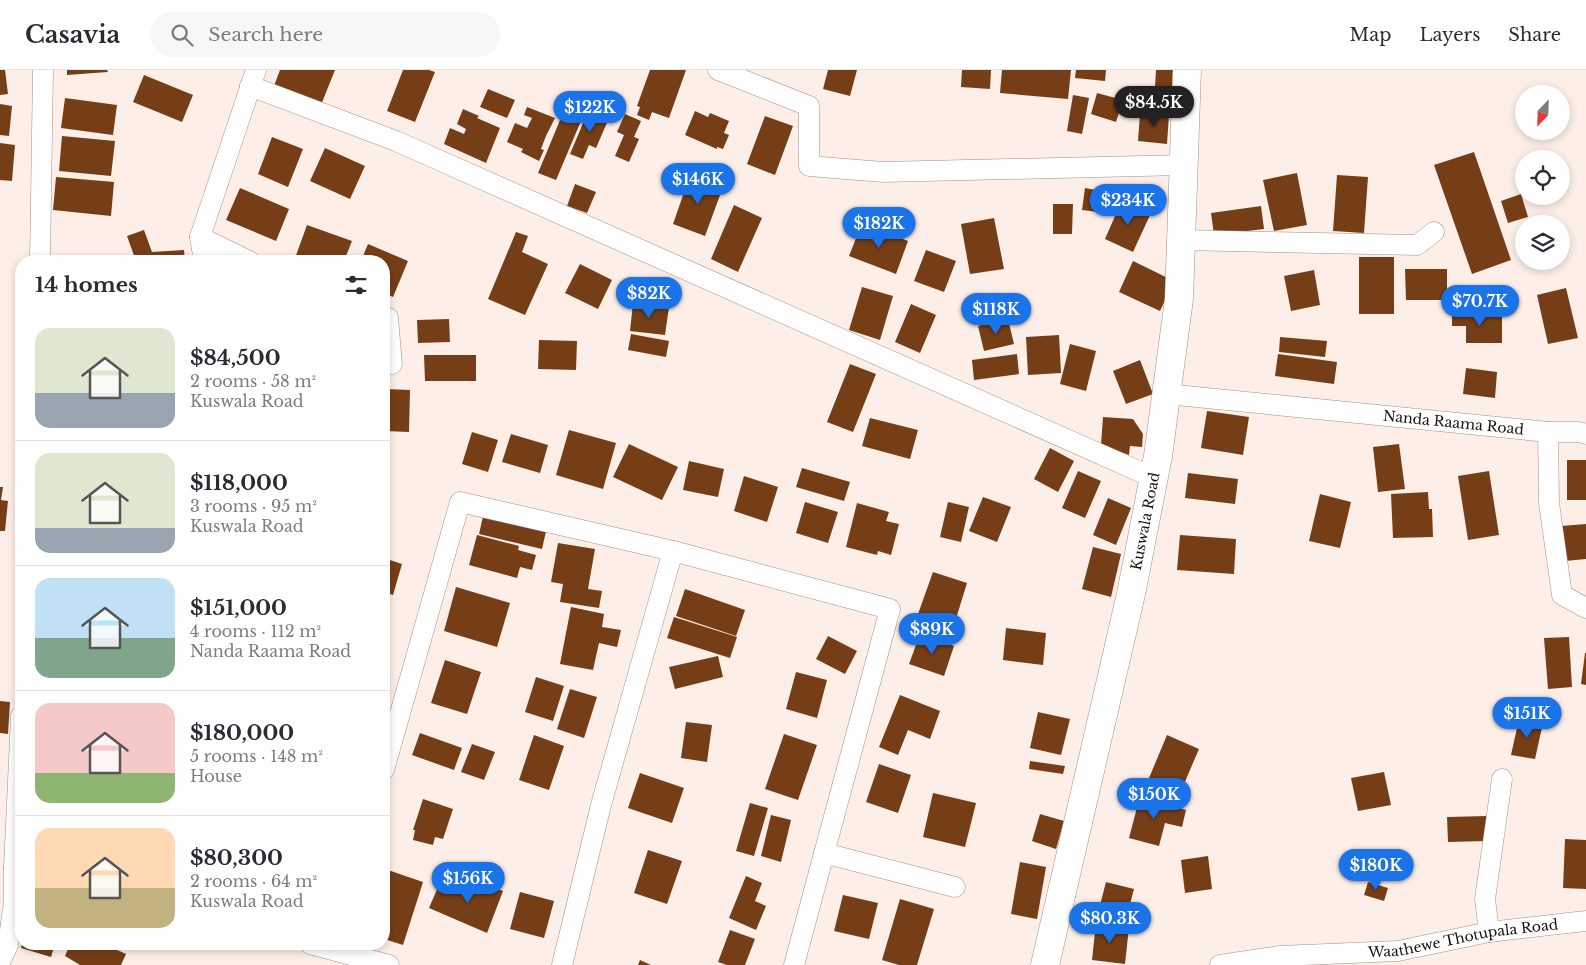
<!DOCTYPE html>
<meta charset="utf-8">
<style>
:root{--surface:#fff;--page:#f7f7f7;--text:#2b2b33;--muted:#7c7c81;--line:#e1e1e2;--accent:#1a73e8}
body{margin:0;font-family:"Libre Baskerville",serif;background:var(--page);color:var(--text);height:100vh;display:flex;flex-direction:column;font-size:19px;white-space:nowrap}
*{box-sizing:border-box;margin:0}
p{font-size:16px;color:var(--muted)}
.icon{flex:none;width:28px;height:28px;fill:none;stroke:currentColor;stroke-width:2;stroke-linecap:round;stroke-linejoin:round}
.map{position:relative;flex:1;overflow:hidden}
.drawer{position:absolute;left:15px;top:185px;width:375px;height:695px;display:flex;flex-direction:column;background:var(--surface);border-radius:20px;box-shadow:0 2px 8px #0003}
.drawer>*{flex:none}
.needle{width:32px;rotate:203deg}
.tools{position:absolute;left:1515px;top:15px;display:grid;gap:10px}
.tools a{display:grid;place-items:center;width:55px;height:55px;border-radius:50%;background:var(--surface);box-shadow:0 2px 8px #0003;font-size:25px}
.price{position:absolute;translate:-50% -42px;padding:0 11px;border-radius:18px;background:var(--accent);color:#fff;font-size:16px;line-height:32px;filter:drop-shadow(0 1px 2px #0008)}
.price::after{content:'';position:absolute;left:50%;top:30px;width:15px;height:11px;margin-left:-8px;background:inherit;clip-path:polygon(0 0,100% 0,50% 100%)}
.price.selected{background:#222;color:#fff}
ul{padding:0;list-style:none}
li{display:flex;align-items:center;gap:15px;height:125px;padding:0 20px}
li+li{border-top:1px solid var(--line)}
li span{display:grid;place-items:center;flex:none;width:140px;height:100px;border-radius:15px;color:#555}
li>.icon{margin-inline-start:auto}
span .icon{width:60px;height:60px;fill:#fffc;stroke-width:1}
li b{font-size:21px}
h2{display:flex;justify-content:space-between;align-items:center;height:60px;padding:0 20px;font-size:21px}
header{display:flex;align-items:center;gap:30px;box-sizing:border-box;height:70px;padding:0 25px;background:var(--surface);border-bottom:1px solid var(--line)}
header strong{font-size:24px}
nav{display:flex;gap:28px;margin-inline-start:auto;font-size:18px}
.search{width:350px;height:45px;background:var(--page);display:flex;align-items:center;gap:12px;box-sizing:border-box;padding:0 18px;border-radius:28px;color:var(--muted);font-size:19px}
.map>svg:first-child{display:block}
.building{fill:#763e16}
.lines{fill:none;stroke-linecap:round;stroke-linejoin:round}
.street-casing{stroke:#a09088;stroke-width:21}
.secondary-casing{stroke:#a09088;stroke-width:29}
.street{stroke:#fff;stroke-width:20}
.secondary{stroke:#fff;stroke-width:28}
.labels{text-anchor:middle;stroke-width:5;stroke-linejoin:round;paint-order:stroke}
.street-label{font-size:14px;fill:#191310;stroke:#fdefe8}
</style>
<header>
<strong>Casavia</strong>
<div class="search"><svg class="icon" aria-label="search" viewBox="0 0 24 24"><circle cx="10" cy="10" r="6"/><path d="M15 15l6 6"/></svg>Search here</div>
<nav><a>Map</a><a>Layers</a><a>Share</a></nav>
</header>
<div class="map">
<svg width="1586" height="895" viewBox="0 0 1586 895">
<rect width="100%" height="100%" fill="#fdefe8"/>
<path class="building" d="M 0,0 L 5,0 L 8,24 L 0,25 Z
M 67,0 L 107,0 L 108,2 L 67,5 Z
M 280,0 L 335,0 L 321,35 L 274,16 Z
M 403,0 L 429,0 L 435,2 L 415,52 L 387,41 Z
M 650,0 L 686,0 L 669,48 L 652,42 L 649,50 L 637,45 L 640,37 L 637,36 Z
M 828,0 L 857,0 L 850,26 L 823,19 Z
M 962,0 L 991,0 L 990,19 L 961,17 Z
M 1002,0 L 1071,0 L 1068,29 L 1000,23 Z
M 1076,0 L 1106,0 L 1105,11 L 1075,8 Z
M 1156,0 L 1176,0 L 1175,19 L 1155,17 Z
M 144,5 L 193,25 L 182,52 L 133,32 Z
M 488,19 L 515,30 L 507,48 L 480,37 Z
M 1097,23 L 1123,30 L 1116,52 L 1091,44 Z
M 1073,25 L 1089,28 L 1082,64 L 1067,61 Z
M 65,28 L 117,35 L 113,65 L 61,58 Z
M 0,34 L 12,36 L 9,66 L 0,65 Z
M 527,37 L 555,48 L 546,66 L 541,79 L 544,80 L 539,91 L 521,82 L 523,79 L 507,72 L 515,53 L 527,58 L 532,48 L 524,45 Z
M 463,39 L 479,46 L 477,48 L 500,58 L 486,93 L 444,74 L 450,58 L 464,64 L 466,59 L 457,54 Z
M 589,39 L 609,48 L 596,78 L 589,75 L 583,89 L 570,84 Z
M 695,41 L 708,47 L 710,43 L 729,51 L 724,63 L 729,65 L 723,79 L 717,77 L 717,79 L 685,65 Z
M 563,43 L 581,51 L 556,110 L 538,103 Z
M 1140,43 L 1169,45 L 1167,74 L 1138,71 Z
M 625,44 L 641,51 L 634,67 L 639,69 L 629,92 L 615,86 L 624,65 L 617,62 Z
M 765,46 L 793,56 L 775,105 L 747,94 Z
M 62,66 L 115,71 L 111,106 L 59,101 Z
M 272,67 L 303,79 L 288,117 L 258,104 Z
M 0,73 L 15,75 L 12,111 L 0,110 Z
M 325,78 L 365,96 L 350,129 L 310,111 Z
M 1474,82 L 1511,190 L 1472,204 L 1434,95 Z
M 1297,103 L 1307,155 L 1274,161 L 1263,110 Z
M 690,105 L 723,117 L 705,166 L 673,154 Z
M 1337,105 L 1368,107 L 1364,163 L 1333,161 Z
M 56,107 L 114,112 L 111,146 L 53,140 Z
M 575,114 L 596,122 L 587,143 L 567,136 Z
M 240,118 L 289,139 L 276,171 L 226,150 Z
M 1085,118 L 1101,121 L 1098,142 L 1082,140 Z
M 1521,124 L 1528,147 L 1508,153 L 1501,131 Z
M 1122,130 L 1151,143 L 1133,182 L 1105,169 Z
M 1053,134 L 1073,134 L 1072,164 L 1053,164 Z
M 734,135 L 762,148 L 738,202 L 711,189 Z
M 1261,136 L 1264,159 L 1214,165 L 1211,143 Z
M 994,148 L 1004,199 L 970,204 L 961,154 Z
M 862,153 L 908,171 L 896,204 L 849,186 Z
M 307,155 L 352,171 L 344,191 L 294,191 Z
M 144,160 L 152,182 L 184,180 L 185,191 L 136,191 L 127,166 Z
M 516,162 L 528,166 L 522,182 L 548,194 L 525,245 L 488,229 Z
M 368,174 L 408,191 L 393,227 L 384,223 L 384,191 L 361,191 Z
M 926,180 L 956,191 L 944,222 L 914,211 Z
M 1359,187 L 1394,187 L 1394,244 L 1359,244 Z
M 1133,191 L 1174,211 L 1160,241 L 1119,222 Z
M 580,194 L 612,210 L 598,239 L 565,223 Z
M 1405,199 L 1447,199 L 1447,230 L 1406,230 Z
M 1314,200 L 1320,235 L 1291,241 L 1284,206 Z
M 862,217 L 893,226 L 880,270 L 849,260 Z
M 1566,218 L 1578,268 L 1548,274 L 1537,225 Z
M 633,233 L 669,237 L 665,265 L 630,261 Z
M 911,234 L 936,245 L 920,283 L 895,272 Z
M 1502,242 L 1502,273 L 1466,273 L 1466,256 L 1452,256 L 1452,243 Z
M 449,249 L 450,272 L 418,273 L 417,250 Z
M 1008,249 L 1014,274 L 984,281 L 978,256 Z
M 631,264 L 669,271 L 666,287 L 628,280 Z
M 1059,265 L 1061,303 L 1028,305 L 1026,267 Z
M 1280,267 L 1327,271 L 1325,287 L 1279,282 Z
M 539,270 L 577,271 L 576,300 L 538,299 Z
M 1070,274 L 1096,281 L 1086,321 L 1060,314 Z
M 1017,284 L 1019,304 L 974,310 L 972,290 Z
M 1278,284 L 1337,292 L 1334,314 L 1275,306 Z
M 424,285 L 476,285 L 476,311 L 425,311 Z
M 1140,290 L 1153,324 L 1126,334 L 1113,301 Z
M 850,294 L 876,304 L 853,362 L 827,352 Z
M 1466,298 L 1497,302 L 1495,328 L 1463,324 Z
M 385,319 L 410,320 L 409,362 L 385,361 Z
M 1207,341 L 1249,347 L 1243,385 L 1201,378 Z
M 1103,347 L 1133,349 L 1143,364 L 1142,377 L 1130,376 L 1129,385 L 1101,375 Z
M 870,348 L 918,360 L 910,389 L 862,376 Z
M 569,360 L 616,373 L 603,419 L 556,405 Z
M 472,362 L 498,370 L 488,402 L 462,394 Z
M 511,364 L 548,375 L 540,403 L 502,392 Z
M 629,374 L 678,397 L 662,430 L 613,407 Z
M 1399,374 L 1405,419 L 1378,422 L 1373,377 Z
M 1050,378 L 1074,391 L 1058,422 L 1034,409 Z
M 1567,390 L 1586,390 L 1586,430 L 1567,430 Z
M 689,391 L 724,399 L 718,427 L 683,420 Z
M 802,398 L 850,412 L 844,431 L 796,417 Z
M 1078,401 L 1101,411 L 1085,448 L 1062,438 Z
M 1489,401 L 1499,465 L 1468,470 L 1458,406 Z
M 1188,403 L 1238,409 L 1235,434 L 1185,428 Z
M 744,406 L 778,417 L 767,452 L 734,441 Z
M 0,417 L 3,417 L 1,430 L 8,431 L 5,461 L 0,461 Z
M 1428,422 L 1429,439 L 1432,439 L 1433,467 L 1393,468 L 1391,424 Z
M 1320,424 L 1351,432 L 1340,478 L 1309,471 Z
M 983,427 L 1011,437 L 997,472 L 969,461 Z
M 1108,428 L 1131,438 L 1116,475 L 1093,465 Z
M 805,432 L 838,442 L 828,473 L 796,463 Z
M 948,432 L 969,437 L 961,472 L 940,467 Z
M 857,433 L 889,442 L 886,451 L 899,454 L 891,485 L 878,481 L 877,485 L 846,477 Z
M 484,442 L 547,457 L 542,479 L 479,464 Z
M 1586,454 L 1586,489 L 1565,491 L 1561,456 Z
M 477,465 L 519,476 L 518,480 L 536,485 L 532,500 L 520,497 L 517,508 L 469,495 Z
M 1180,465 L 1236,469 L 1234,504 L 1177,500 Z
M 558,473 L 595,479 L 588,519 L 602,521 L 599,538 L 560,532 L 563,514 L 551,512 Z
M 1093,477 L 1121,484 L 1111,527 L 1082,519 Z
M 384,488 L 402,494 L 393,525 L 384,522 Z
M 933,502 L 967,513 L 954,555 L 918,544 Z
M 456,517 L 510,533 L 497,577 L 444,561 Z
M 685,519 L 745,540 L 736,566 L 676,546 Z
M 571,537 L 604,544 L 602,557 L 621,560 L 617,577 L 599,573 L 593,600 L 560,594 Z
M 674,547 L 737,567 L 730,588 L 667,568 Z
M 1006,558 L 1046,563 L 1043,595 L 1003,590 Z
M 920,564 L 954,576 L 944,606 L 909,594 Z
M 828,566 L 857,581 L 845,604 L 816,589 Z
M 1569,567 L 1572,617 L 1548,619 L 1544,568 Z
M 1585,583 L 1586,583 L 1586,615 L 1581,614 Z
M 718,586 L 723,607 L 675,619 L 669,597 Z
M 445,590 L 481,602 L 467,644 L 431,633 Z
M 796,602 L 827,610 L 817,648 L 786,639 Z
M 536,607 L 564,616 L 553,651 L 525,642 Z
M 570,619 L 597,627 L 584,668 L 557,659 Z
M 900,625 L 940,641 L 930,669 L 908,660 L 898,685 L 879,677 Z
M 0,631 L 10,632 L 8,664 L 0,663 Z
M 1038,642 L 1070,649 L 1061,685 L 1030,678 Z
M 1519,649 L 1543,653 L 1535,689 L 1511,685 Z
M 686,652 L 712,655 L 707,692 L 681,688 Z
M 420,663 L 462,678 L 454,700 L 412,685 Z
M 784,664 L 817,675 L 798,730 L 765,719 Z
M 534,665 L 564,676 L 549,720 L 519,710 Z
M 1167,665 L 1199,679 L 1181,721 L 1149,708 Z
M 472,674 L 495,682 L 484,710 L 461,702 Z
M 1030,691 L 1065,696 L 1063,704 L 1029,699 Z
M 879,694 L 911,705 L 898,743 L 866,732 Z
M 1384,702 L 1391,735 L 1358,741 L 1351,708 Z
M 640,703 L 684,718 L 672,753 L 628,738 Z
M 933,723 L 976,733 L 965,777 L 923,767 Z
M 1140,726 L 1186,740 L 1182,757 L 1165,753 L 1159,776 L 1129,768 Z
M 423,729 L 453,739 L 443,769 L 435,767 L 433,775 L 413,770 L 415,760 L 413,760 Z
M 750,733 L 768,738 L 754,786 L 736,781 Z
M 1040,744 L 1064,751 L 1056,779 L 1032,771 Z
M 771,745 L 791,750 L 781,792 L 761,786 Z
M 1487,746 L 1488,771 L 1448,772 L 1447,747 Z
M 1565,769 L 1586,770 L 1586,819 L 1563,818 Z
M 648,780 L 682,791 L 667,834 L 634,823 Z
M 1208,786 L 1212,819 L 1185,823 L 1181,790 Z
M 1020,792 L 1046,797 L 1037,849 L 1011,844 Z
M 385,799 L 423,812 L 403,875 L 384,869 Z
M 746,806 L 762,813 L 755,831 L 766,836 L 756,860 L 729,848 Z
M 441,810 L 474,824 L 478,811 L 503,821 L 487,863 L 429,838 Z
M 1106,812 L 1134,819 L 1128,842 L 1100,835 Z
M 1368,812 L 1388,818 L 1384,831 L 1364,825 Z
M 520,822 L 554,831 L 544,868 L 510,859 Z
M 843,825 L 878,833 L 869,869 L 834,861 Z
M 900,829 L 934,839 L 917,895 L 899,895 L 882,890 Z
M 1096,853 L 1129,857 L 1125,894 L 1092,890 Z
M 730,860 L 755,869 L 745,895 L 727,895 L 718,892 Z
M 22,874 L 55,874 L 51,887 L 21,878 Z
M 70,874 L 104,874 L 126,884 L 121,895 L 80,895 L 65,886 Z
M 640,890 L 651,895 L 638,895 Z"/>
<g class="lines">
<g class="street-casing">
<g id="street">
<path d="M 718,0 L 809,36 L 809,96 L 883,102 L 1183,95"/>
<path d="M 250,16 L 396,71 L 1154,408"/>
<path d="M 200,167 L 249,191"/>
<path d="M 1181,170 L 1417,175 L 1434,162"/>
<path d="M 40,191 L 43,0"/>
<path d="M 204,191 L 200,167 L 256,0"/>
<path d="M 384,247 L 388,248 L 392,294"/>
<path id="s1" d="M 1166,324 L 1548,362 L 1549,433 L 1562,525 L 1586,538"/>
<path d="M 1548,362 L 1579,362 L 1586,364"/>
<path d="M 21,646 L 14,798 L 21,800"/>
<path d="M 384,700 L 460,432 L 673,481"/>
<path d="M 824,783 L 955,817"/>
<path d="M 1489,862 L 1485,829 L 1502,709"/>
<path d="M 310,874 L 389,895"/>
<path d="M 0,892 L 8,875 L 14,832 L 14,798"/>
<path d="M 562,895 L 601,735 L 673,481 L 890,539 L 794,895"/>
<path id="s2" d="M 1220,895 L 1280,886 L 1398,881 L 1489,862 L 1586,851"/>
</g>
</g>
<g class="secondary-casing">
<g id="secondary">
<path id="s3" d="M 1045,895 L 1131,524 L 1158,386 L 1179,229 L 1187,0"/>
</g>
</g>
<use href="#street" class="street"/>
<use href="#secondary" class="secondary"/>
</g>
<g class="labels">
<g class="street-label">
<text dy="5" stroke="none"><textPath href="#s1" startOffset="289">Nanda Raama Road</textPath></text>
<text dy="5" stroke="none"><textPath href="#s3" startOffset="455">Kuswala Road</textPath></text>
<text dy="5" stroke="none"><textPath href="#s2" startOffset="245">Waathewe Thotupala Road</textPath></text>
</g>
</g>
</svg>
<div class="tools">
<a><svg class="needle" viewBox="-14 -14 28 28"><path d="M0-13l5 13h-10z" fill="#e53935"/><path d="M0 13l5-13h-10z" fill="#7c7c81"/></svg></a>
<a><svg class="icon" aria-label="locate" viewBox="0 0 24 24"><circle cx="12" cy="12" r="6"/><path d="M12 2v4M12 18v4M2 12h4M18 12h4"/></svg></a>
<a><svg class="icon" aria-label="layers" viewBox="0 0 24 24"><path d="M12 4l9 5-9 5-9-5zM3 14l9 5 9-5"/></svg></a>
</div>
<b class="price selected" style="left:1154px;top:58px">$84.5K</b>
<b class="price" style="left:590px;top:63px">$122K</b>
<b class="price" style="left:698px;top:135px">$146K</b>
<b class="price" style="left:1128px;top:156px">$234K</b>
<b class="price" style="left:879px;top:179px">$182K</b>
<b class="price" style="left:649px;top:249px">$82K</b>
<b class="price" style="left:1480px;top:257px">$70.7K</b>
<b class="price" style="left:996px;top:265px">$118K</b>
<b class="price" style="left:932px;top:585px">$89K</b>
<b class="price" style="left:1527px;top:669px">$151K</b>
<b class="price" style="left:1154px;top:750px">$150K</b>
<b class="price" style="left:1376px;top:821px">$180K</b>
<b class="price" style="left:468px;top:834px">$156K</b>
<b class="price" style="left:1110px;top:874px">$80.3K</b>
<section class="drawer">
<h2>14 homes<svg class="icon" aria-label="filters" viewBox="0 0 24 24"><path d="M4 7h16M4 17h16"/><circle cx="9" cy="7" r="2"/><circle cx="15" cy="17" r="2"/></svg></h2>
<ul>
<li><span style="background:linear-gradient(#dfe7d0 65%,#9aa5b1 0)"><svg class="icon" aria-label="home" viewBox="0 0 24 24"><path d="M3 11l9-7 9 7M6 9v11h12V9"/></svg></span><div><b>$84,500</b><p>2 rooms · 58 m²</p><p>Kuswala Road</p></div></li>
<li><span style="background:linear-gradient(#dfe7d0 75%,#9aa5b1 0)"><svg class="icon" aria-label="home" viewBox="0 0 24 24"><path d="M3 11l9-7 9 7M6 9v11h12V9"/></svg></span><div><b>$118,000</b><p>3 rooms · 95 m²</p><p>Kuswala Road</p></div></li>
<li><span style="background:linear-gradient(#bfe0f5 60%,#7fa58c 0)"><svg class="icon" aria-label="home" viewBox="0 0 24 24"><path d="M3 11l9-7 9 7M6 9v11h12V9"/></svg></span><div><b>$151,000</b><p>4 rooms · 112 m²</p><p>Nanda Raama Road</p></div></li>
<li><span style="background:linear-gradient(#f6c9c9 70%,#8fb573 0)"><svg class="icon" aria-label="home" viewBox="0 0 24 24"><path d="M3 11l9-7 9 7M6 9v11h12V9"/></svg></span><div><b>$180,000</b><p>5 rooms · 148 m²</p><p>House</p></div></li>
<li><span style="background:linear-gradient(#ffd9b3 60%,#c2b280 0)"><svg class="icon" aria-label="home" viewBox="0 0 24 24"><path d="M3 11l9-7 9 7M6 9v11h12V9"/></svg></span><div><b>$80,300</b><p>2 rooms · 64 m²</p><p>Kuswala Road</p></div></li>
</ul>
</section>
</div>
